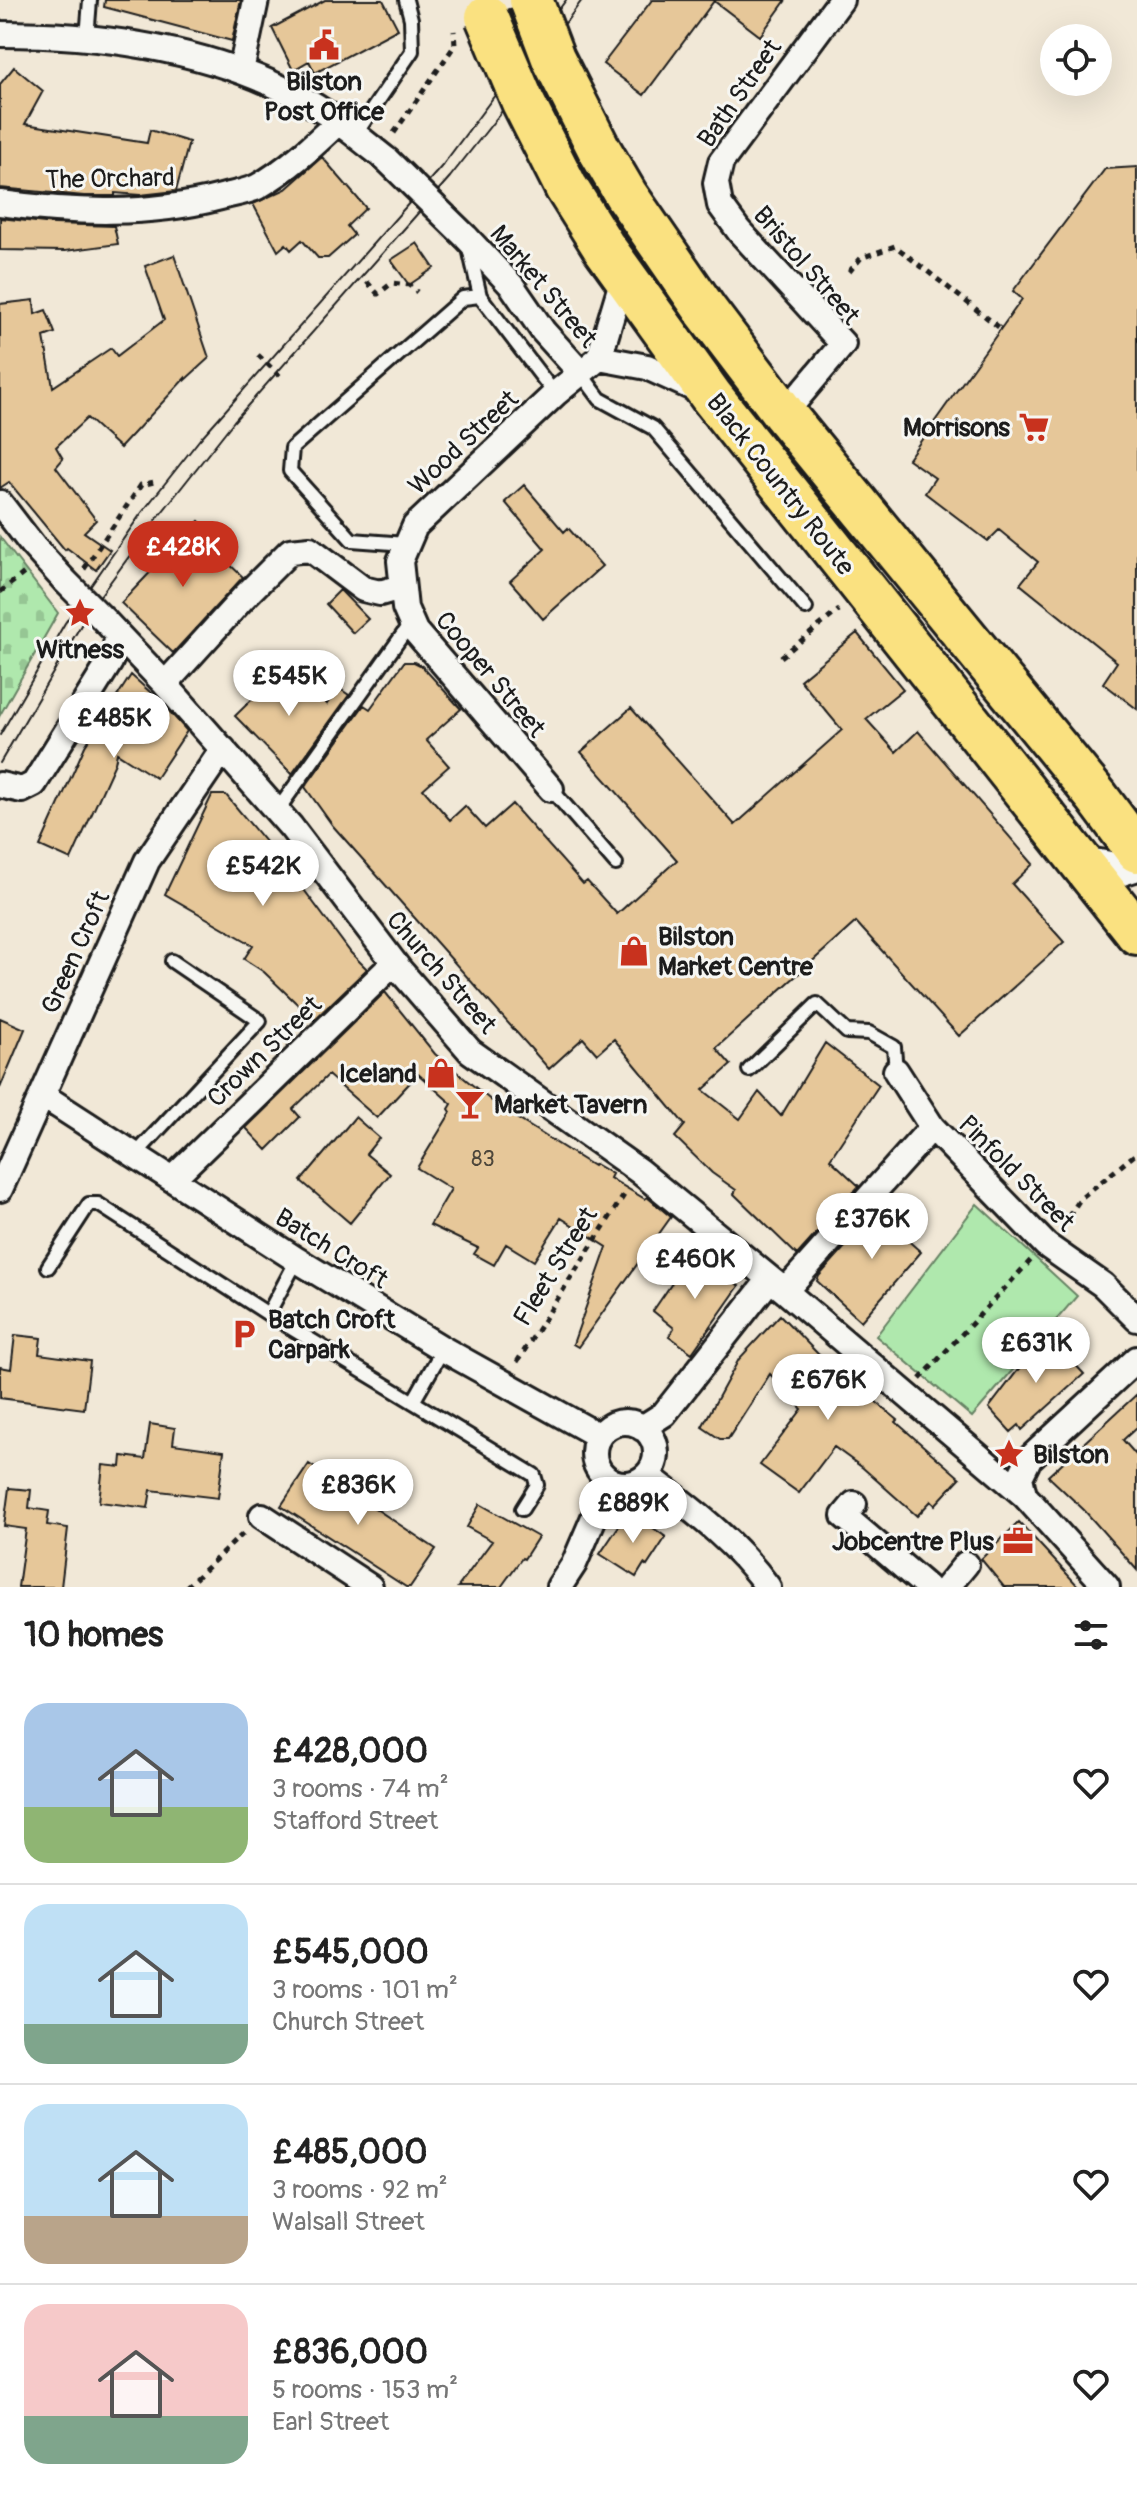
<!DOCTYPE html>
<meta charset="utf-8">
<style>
:root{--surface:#fff;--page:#f6f6f6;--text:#222;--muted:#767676;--line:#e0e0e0;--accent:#c8321e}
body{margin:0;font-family:Pangolin,sans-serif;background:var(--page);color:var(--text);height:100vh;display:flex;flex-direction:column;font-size:30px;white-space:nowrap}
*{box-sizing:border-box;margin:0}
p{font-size:26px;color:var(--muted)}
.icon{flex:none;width:44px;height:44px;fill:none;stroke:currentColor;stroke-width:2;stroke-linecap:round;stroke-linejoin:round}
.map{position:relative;height:1587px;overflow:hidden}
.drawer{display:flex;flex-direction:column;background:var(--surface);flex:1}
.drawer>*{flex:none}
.buttons{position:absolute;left:1040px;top:24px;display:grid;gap:16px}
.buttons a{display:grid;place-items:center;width:72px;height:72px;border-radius:50%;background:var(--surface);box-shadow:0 8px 32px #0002;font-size:40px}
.price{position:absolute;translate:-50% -68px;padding:0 18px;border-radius:28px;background:#fff;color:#222;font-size:26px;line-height:52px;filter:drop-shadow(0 2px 4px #0008)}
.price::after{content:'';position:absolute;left:50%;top:48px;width:24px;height:18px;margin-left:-12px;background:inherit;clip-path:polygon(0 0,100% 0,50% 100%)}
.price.active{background:var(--accent);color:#fff}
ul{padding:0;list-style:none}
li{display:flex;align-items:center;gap:24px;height:200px;padding:0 24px}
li+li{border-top:2px solid var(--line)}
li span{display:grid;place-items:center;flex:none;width:224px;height:160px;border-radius:24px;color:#555}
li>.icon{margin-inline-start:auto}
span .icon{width:96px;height:96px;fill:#fffc;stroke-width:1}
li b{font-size:34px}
h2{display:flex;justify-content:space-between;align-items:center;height:96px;padding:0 24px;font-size:34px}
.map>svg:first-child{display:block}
.green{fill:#afe8ad;stroke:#668264;stroke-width:2}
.cemetery{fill:url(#cemetery-stones);stroke:#668264;stroke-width:2}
.building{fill:#e6c799;stroke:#1c1c1c;stroke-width:2}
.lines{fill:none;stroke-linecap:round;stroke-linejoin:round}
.lane-casing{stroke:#1c1c1c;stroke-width:18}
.street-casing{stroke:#1c1c1c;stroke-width:30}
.secondary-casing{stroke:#1c1c1c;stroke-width:40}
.highway-casing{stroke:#1c1c1c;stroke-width:48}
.path{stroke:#1c1c1c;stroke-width:5;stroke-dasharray:6 6;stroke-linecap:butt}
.lane{stroke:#f6f6f2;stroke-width:12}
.street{stroke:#f6f6f2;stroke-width:24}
.secondary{stroke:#f6f6f2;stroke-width:34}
.highway{stroke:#fae180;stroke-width:42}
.tram{stroke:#1c1c1c;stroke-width:2}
.street-bridge-casing{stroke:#1c1c1c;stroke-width:30;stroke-linecap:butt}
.highway-bridge-casing{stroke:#1c1c1c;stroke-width:48;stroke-linecap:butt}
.street-bridge{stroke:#f6f6f2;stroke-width:24}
.highway-bridge{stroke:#fae180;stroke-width:42}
.labels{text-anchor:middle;stroke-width:6;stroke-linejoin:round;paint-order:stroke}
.number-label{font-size:22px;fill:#4e473b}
.poi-label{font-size:26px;font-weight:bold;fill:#1c1c1c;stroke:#f6f6f2;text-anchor:start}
.street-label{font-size:26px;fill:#1c1c1c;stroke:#f6f6f2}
</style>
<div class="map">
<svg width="1137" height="1587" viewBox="0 0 1137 1587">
<defs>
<pattern id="cemetery-stones" width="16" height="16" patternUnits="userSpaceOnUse" patternTransform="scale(2)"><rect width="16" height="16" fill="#afe8ad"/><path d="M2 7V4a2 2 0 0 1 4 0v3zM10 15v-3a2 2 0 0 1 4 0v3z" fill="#96c694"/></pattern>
</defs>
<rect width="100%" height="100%" fill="#f1e8d7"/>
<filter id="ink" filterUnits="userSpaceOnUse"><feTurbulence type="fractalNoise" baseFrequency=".0125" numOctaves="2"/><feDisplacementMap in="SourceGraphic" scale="16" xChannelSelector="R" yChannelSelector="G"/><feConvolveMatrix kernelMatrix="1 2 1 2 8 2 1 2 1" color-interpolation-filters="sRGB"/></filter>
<g filter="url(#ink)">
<path class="green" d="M 977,1204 L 1077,1296 L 972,1417 L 876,1336 Z"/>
<path class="cemetery" d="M 0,537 L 58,613 L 0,715 Z"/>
<path class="building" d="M 105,0 L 241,0 L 232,41 L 104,7 Z
M 325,0 L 383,0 L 398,29 L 315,73 L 309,61 L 293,70 L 272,28 Z
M 652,0 L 786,0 L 760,36 L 714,1 L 644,95 L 603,64 Z
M 14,67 L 43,91 L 25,124 L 147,143 L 150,130 L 189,142 L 176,191 L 140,195 L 115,193 L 115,196 L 84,196 L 0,188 L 0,84 Z
M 322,157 L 366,208 L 347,226 L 354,235 L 328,258 L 318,258 L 302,240 L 291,250 L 286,244 L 278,251 L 253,204 L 286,189 Z
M 1137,167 L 1137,709 L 1103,683 L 1117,662 L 1020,584 L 1038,562 L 999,530 L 988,541 L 925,493 L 935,478 L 908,459 L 1022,299 L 1013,291 L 1105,169 Z
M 0,218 L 54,224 L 114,226 L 118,244 L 65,251 L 0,250 Z
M 417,243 L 434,268 L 409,285 L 391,260 Z
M 174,255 L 209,358 L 185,380 L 185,378 L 120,448 L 87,418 L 56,447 L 63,459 L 56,467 L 96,520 L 84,532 L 110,550 L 96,570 L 67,548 L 65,550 L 9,482 L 0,488 L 0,304 L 34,300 L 35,314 L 46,310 L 55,333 L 44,337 L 53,387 L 111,348 L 117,356 L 164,320 L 145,266 Z
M 524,485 L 564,532 L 568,528 L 602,566 L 543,619 L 510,581 L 545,549 L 505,502 Z
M 199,521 L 217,538 L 210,546 L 243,577 L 173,653 L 121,603 Z
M 340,590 L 368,619 L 353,633 L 326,604 Z
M 857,633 L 903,689 L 866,719 L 896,752 L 918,731 L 1033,864 L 1012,884 L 1064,942 L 959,1036 L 856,922 L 716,1048 L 731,1065 L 703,1090 L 740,1119 L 759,1092 L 781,1116 L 825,1043 L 879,1085 L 830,1159 L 859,1186 L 797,1255 L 734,1194 L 736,1190 L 712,1173 L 675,1137 L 685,1125 L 614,1039 L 597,1054 L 583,1038 L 549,1069 L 333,826 L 305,787 L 364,705 L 370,709 L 404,662 L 414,662 L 422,666 L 461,709 L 426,740 L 449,766 L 423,789 L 450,820 L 465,806 L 485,828 L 512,804 L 583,884 L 587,881 L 617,914 L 677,860 L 581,752 L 631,708 L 735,825 L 842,730 L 800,680 Z
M 282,670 L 295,684 L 302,677 L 327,704 L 337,687 L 349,695 L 292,774 L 235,716 Z
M 131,675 L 160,701 L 187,731 L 156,778 L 117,753 L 115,763 L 71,860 L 40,846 L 85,746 Z
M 212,795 L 226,795 L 296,879 L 351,953 L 367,969 L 314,1020 L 264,972 L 244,959 L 253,945 L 165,894 Z
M 385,992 L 435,1054 L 499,1107 L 593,1166 L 595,1164 L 612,1174 L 610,1178 L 645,1199 L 647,1197 L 671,1217 L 578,1347 L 573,1344 L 607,1247 L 561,1218 L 534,1261 L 506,1244 L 494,1265 L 474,1254 L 478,1248 L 430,1225 L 451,1189 L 417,1168 L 451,1112 L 449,1109 L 452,1104 L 418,1074 L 377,1118 L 328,1075 L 293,1109 L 300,1117 L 267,1150 L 246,1128 Z
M 0,1018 L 25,1029 L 0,1088 Z
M 355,1117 L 379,1138 L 366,1154 L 390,1174 L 350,1223 L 301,1181 Z
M 889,1198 L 917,1222 L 904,1237 L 921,1252 L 861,1321 L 817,1281 L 819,1276 Z
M 694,1251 L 739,1286 L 692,1353 L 669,1336 L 674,1328 L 653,1311 Z
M 780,1315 L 818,1354 L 898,1420 L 896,1422 L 960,1478 L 935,1505 L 931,1501 L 917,1516 L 863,1468 L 834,1447 L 799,1493 L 760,1465 L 802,1409 L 770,1374 L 728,1439 L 720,1439 L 702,1427 L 739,1359 Z
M 1046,1333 L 1084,1374 L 1022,1430 L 1019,1425 L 1011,1432 L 989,1408 Z
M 15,1335 L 41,1338 L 39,1354 L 90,1361 L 84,1409 L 0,1398 L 0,1367 L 11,1369 Z
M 1137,1394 L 1137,1427 L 1123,1440 L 1137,1456 L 1137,1570 L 1084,1510 L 1048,1476 Z
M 150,1424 L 175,1428 L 173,1444 L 224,1451 L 218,1498 L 151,1490 L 148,1508 L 99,1502 L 103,1465 L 121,1467 L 122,1456 L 145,1459 Z
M 309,1464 L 436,1549 L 410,1587 L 406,1587 L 281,1506 Z
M 9,1488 L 31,1490 L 29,1508 L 49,1511 L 47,1525 L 68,1528 L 61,1587 L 18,1587 L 26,1529 L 4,1526 Z
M 480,1504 L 538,1537 L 524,1559 L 522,1558 L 501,1587 L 458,1587 L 492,1541 L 467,1527 Z
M 629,1511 L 666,1537 L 647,1566 L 644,1564 L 636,1577 L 600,1554 Z
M 1019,1522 L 1079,1587 L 1004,1587 L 981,1559 Z"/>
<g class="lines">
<g class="lane-casing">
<path id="lane" d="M 87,38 L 90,0
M 355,135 L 412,51 L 411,19 L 406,0
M 469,248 L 480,296 L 555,394
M 580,372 L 600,399 L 653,428 L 806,608
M 406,544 L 352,540 L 290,471 L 292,448 L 463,298 L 480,296
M 551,789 L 616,864
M 277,811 L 411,623
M 749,1070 L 817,1004 L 847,1032 L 869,1033 L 894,1047 L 896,1071
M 135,1155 L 260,1021 L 172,961
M 48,1267 L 89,1204 L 98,1204 L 268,1314 L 297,1260
M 268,1314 L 534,1475 L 537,1485 L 522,1509
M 413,1402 L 443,1349"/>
</g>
<g class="street-casing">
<path id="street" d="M 0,34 C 101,34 206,48 297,96 C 330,113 358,137 387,160
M 241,71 L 256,0
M 0,203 C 73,213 149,216 221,197 C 232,194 246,192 257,187 C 287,170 314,145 339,121
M 466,237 L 512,286 L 543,331 L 580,372
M 599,358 L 647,367 L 702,392
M 784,414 L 843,344 L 739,231 L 720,205 L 716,183 L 721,162 L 841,0
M 0,503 L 33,546 L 64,580
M 106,622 L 165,684 L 291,827 L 399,969 L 470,1051 L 639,1171 L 785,1291 L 1024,1495 L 1107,1587
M 165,684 L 243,598 L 290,551 L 310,549 L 363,589 L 380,593 L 401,587
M 0,785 L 22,790 L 34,784 L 110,662 L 116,647 L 117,635
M 551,789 L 415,631 L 405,608 L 400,561 L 415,526 L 555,394 L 599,358 L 624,275
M 896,1071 L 932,1127
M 42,1095 L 297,1260 L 443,1349 L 599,1436
M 172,1179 L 394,963
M 0,1189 L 147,861 L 223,749
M 785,1291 L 932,1127 L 1046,1245 L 1103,1285 L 1137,1319
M594 1453a31 31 0 1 1 62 0a31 31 0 1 1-62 0Z
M 642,1428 L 664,1414 L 770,1279
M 647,1475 C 691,1509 735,1541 768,1587
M 1024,1495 L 1020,1477 L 1029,1459 L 1137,1359
M 854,1504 L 844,1516 L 927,1587
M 262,1516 L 370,1587
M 559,1587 L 574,1564 L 610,1480
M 947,1587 L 966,1564"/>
</g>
<g class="secondary-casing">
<path id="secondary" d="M 1082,864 L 1115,870 L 1137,863"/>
</g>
<g class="highway-casing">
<path id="highway" d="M 599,149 L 626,195 L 706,311 L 784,414 L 1097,797 L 1137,851
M 566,187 L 603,246 L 711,396 L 1137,933"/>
</g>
<path class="path" d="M 394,133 L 455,45 L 454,31
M 849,272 L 861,258 L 895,246 L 1000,328
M 367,282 L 378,294 L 392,283 L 409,285 L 417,292
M 258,355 L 282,378
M 84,569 L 141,485 L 154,482
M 0,592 L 27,571
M 781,657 L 839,610
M 1062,1226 L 1081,1198 L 1137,1153
M 517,1362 L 626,1192
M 920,1379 L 1031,1260
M 186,1587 L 247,1530"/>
<use href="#lane" class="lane"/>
<use href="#street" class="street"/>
<use href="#secondary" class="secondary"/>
<use href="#highway" class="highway"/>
<path class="tram" d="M 0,735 L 65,623 L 140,515 L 200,439 L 442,166 L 566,0
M 0,763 L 91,608 L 159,516 L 234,421 L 450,177 L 499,115 L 582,0"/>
<g class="street-bridge-casing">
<path id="street-bridge" d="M 387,160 L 466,237
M 64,580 L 106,622"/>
</g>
<g class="highway-bridge-casing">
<path id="highway-bridge" d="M 531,0 L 553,58 L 599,149
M 487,17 L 523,102 L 566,187"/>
</g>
<use href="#street-bridge" class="street-bridge"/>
<use href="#highway-bridge" class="highway-bridge"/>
</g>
</g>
<defs>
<g id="civic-bare" transform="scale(2.4)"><path d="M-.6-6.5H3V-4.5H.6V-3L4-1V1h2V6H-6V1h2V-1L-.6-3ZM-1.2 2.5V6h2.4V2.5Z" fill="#c8321e" stroke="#f6f6f2" stroke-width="2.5" paint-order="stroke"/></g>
<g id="supermarket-bare" transform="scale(2.4)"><path d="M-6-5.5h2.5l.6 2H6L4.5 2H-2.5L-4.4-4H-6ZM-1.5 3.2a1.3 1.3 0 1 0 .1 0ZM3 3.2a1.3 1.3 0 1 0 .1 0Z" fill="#c8321e" stroke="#f6f6f2" stroke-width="2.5" paint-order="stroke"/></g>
<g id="sight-bare" transform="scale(2.4)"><path d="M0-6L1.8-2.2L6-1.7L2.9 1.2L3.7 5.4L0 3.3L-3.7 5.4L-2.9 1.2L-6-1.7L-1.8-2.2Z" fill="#c8321e" stroke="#f6f6f2" stroke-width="2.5" paint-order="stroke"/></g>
<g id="shop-bare" transform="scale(2.4)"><path d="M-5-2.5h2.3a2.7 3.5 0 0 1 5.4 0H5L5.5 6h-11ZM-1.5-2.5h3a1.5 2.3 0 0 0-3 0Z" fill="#c8321e" stroke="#f6f6f2" stroke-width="2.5" paint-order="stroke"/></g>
<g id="bar-bare" transform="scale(2.4)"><path d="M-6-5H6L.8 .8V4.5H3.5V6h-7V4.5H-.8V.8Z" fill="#c8321e" stroke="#f6f6f2" stroke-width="2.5" paint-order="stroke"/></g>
<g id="parking-bare" transform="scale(2.4)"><path d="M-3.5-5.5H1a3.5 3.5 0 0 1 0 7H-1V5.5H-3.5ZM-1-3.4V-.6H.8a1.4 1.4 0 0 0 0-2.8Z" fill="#c8321e" stroke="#f6f6f2" stroke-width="2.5" paint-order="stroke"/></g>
<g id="office-bare" transform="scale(2.4)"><path d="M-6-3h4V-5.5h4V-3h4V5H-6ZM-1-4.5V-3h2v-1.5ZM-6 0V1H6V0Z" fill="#c8321e" stroke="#f6f6f2" stroke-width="2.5" paint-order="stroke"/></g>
</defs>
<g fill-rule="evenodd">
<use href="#civic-bare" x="324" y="45"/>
<use href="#supermarket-bare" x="1034" y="427"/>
<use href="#sight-bare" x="80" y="613"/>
<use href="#shop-bare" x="634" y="951"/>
<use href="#shop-bare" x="441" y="1073"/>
<use href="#bar-bare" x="470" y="1104"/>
<use href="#parking-bare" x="244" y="1334"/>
<use href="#sight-bare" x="1009" y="1454"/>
<use href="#office-bare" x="1018" y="1541"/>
</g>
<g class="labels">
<g class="number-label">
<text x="483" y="1166">83</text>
</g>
<g class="poi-label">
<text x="324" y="90" text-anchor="middle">Bilston<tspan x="324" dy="30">Post Office</tspan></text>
<text x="1010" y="436" text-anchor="end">Morrisons</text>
<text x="80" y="658" text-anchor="middle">Witness</text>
<text x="658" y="945">Bilston<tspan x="658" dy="30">Market Centre</tspan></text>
<text x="417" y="1082" text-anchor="end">Iceland</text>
<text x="494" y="1113">Market Tavern</text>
<text x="268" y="1328">Batch Croft<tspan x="268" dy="30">Carpark</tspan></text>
<text x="1033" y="1463">Bilston</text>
<text x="994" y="1550" text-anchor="end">Jobcentre Plus</text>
</g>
<g class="street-label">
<text transform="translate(739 93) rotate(-55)" y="9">Bath Street</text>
<text transform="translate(110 178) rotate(-1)" y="9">The Orchard</text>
<text transform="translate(807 265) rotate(49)" y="9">Bristol Street</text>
<text transform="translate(544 286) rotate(50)" y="9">Market Street</text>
<text transform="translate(463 442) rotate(-43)" y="9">Wood Street</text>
<text transform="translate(781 484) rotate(52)" y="9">Black Country Route</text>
<text transform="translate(491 674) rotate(50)" y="9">Cooper Street</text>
<text transform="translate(75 952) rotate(-66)" y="9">Green Croft</text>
<text transform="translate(442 972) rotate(49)" y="9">Church Street</text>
<text transform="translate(264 1051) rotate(-44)" y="9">Crown Street</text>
<text transform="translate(1017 1173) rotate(45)" y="9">Pinfold Street</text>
<text transform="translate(332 1248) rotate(32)" y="9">Batch Croft</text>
<text transform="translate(555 1266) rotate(-58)" y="9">Fleet Street</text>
</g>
</g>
</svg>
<div class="buttons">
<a><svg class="icon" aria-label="locate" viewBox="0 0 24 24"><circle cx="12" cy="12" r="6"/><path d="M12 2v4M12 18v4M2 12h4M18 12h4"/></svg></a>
</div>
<b class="price active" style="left:183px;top:589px">£428K</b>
<b class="price" style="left:289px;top:718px">£545K</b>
<b class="price" style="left:114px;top:760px">£485K</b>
<b class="price" style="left:263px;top:908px">£542K</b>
<b class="price" style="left:872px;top:1261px">£376K</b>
<b class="price" style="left:695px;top:1301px">£460K</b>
<b class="price" style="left:1036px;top:1385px">£631K</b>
<b class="price" style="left:828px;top:1422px">£676K</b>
<b class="price" style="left:358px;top:1527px">£836K</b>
<b class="price" style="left:633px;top:1545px">£889K</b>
</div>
<section class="drawer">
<h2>10 homes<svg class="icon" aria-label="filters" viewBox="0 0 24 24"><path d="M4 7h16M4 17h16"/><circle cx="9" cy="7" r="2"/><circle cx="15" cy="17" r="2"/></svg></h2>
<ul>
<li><span style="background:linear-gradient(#a9c7e8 65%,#8fb573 0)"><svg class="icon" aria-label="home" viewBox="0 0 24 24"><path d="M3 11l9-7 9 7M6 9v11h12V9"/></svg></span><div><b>£428,000</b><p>3 rooms · 74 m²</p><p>Stafford Street</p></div><svg class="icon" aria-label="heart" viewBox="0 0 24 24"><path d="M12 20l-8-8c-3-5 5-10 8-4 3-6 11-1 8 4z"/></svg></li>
<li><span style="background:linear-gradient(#bfe0f5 75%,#7fa58c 0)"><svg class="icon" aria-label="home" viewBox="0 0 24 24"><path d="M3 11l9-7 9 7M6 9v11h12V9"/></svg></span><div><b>£545,000</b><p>3 rooms · 101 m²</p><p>Church Street</p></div><svg class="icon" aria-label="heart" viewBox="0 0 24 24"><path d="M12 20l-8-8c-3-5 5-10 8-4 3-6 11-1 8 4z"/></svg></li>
<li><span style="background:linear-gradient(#bfe0f5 70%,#b9a48a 0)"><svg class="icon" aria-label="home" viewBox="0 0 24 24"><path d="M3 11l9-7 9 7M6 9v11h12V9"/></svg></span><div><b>£485,000</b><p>3 rooms · 92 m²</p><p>Walsall Street</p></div><svg class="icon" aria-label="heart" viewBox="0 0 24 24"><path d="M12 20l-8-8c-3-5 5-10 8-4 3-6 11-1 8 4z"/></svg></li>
<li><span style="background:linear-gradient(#f6c9c9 70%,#7fa58c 0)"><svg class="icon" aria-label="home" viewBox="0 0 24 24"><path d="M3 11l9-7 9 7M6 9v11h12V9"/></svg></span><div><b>£836,000</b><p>5 rooms · 153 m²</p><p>Earl Street</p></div><svg class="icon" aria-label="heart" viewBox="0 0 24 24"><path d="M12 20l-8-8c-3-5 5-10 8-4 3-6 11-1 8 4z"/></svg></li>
</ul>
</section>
